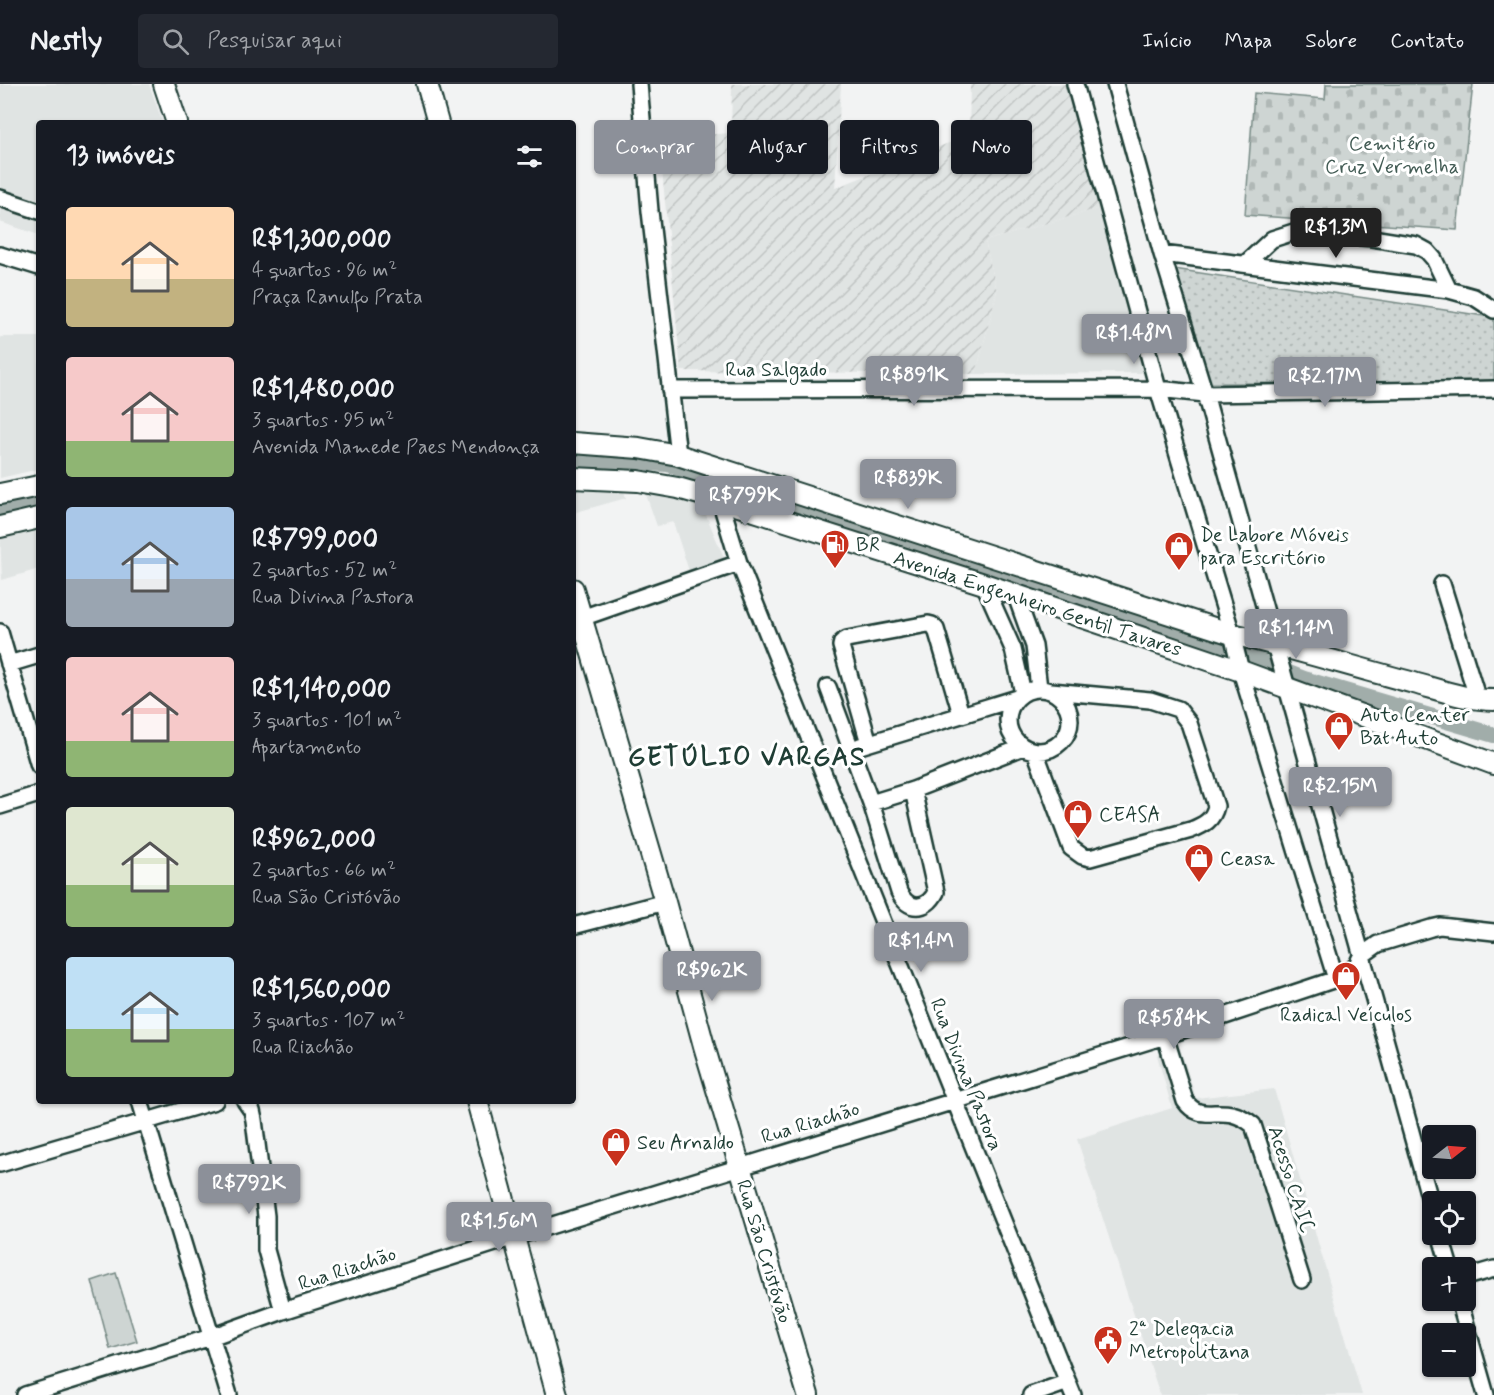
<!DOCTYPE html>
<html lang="pt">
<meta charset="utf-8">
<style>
:root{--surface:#171b24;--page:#242831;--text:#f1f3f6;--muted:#9ea1a6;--line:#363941;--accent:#8c9099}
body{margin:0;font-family:Mynerve,sans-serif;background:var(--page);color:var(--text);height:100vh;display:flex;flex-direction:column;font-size:22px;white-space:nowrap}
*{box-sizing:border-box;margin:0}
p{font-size:20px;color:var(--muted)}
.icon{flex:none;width:33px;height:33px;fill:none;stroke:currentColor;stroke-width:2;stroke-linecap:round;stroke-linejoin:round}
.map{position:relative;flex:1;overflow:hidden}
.panel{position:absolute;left:36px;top:36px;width:540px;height:984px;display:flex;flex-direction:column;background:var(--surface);border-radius:6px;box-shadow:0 2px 4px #0004}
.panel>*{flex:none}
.hud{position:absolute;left:594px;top:36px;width:570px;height:54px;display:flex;gap:12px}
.needle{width:39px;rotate:73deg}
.buttons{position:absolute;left:1422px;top:1041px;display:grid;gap:12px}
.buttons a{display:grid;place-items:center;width:54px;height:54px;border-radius:6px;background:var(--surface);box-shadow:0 2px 4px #0004;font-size:30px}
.price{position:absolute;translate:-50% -51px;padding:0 14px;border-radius:6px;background:var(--accent);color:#fff;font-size:20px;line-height:39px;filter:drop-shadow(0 2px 3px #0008)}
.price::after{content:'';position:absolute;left:50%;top:36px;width:18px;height:14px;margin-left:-9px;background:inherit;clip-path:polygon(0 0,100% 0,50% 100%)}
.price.selected{background:#222;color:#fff}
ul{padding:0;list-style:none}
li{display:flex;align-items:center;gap:18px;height:150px;padding:0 30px}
li span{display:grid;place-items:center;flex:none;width:168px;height:120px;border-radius:6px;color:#555}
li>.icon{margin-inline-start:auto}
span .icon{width:72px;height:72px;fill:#fffc;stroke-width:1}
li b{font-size:26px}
h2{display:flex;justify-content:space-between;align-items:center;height:72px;padding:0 30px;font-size:26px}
.tag{padding:0 21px;border-radius:6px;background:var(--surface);box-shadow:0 2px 4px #0004;font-size:21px;line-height:54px}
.tag.selected{background:var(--accent);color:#fff}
header{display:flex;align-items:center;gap:36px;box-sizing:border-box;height:84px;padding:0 30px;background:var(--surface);border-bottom:2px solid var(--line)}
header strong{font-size:28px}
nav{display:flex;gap:33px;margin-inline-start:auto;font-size:21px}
.search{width:420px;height:54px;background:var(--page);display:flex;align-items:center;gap:15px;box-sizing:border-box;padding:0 21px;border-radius:6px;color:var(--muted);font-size:22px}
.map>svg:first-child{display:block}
.built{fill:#e0e4e3}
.industrial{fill:url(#industrial-furrows)}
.green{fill:#ced5d3;stroke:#768984;stroke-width:1.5}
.cemetery{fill:url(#cemetery-stones);stroke:#768984;stroke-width:1.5}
.park{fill:url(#park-dots);stroke:#768984;stroke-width:1.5}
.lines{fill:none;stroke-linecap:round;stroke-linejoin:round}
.canal{stroke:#a1adaa;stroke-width:16}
.minor-casing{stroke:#1f3d34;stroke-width:20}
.major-casing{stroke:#1f3d34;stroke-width:24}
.minor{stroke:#fff;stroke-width:15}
.major{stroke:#fff;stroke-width:20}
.labels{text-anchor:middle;stroke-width:6;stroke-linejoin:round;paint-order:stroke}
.park-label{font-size:20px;fill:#425b54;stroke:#fff}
.street-label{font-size:20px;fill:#1f3d34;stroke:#fff}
.poi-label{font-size:20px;fill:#1f3d34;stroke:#fff;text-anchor:start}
.district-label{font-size:26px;font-weight:bold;letter-spacing:1.5px;fill:#1f3d34;stroke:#fff}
</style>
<header>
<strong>Nestly</strong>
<div class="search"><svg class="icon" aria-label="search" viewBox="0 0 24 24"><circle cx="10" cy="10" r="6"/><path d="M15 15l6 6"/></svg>Pesquisar aqui</div>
<nav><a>Início</a><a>Mapa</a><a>Sobre</a><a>Contato</a></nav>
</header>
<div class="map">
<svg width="1494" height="1311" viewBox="0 0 1494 1311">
<defs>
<pattern id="industrial-furrows" width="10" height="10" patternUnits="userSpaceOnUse" patternTransform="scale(1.5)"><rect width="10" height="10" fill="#e0e4e3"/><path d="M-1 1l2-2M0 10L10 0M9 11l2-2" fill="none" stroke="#c0c4c3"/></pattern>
<pattern id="cemetery-stones" width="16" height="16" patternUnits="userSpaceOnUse" patternTransform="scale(1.5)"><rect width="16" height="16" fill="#ced5d3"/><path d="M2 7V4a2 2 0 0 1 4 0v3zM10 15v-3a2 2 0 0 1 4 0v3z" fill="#b0b8b6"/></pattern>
<pattern id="park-dots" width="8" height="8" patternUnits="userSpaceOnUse" patternTransform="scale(1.5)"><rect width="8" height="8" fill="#ced5d3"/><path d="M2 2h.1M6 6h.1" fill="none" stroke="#b0b8b6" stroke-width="1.8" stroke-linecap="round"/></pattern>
</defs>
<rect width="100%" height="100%" fill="#f2f3f3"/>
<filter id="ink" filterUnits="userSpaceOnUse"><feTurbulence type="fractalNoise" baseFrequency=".0167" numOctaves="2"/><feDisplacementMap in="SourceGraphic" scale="12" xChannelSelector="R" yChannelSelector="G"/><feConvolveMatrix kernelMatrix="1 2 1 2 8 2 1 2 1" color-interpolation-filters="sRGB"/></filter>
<g filter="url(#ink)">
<path class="built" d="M 0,0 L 149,0 L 163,39 L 39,39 L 39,151 L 0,138 Z
M 1100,124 L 1146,289 L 976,290 L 997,207 L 985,157 Z
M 0,253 L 39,253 L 39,385 L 0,394 Z
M 573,404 L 623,404 L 626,414 L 573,429 Z
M 644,405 L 701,419 L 725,476 L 689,487 L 673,438 L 657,442 Z
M 39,443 L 39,485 L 2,496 L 0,451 Z
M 1180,964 L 1196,1014 L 1274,1005 L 1362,1311 L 1160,1311 L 1077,1055 L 1172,1024 L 1157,971 Z"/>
<path class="industrial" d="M 732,0 L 841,0 L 835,104 L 969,51 L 970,0 L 1066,0 L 1100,124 L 985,157 L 997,207 L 976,290 L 681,287 L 659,54 L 731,49 Z"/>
<path class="green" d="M 116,1189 L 137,1257 L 110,1265 L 92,1197 Z"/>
<path class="cemetery" d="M 1326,0 L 1473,0 L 1457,146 L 1245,131 L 1254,9 L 1325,15 Z"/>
<path class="park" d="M 1174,185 L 1491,233 L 1494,235 L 1494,300 L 1207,299 Z"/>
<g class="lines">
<path class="canal" d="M 573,376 L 667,380 L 1193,551 L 1304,595 L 1494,651
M 0,426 L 39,417"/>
<g class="minor-casing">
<path id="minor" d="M 639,0 L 650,127 L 678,371
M 1075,0 L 1158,305 L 1232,550 L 1241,587 L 1336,895
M 1115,0 L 1162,170 L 1205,310 L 1432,1123
M 0,114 L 39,127
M 1162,170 L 1449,206 L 1474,213 L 1494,226
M 0,171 L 39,183
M 1245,180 L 1272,155 L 1297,147 L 1372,154 L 1416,161 L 1427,167 L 1434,175 L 1449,206
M 670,306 L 1158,305 L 1205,310 L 1494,305
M 720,416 L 739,479 L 1073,1311
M 984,500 L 1013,565 L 1023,609
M 1442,500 L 1478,616
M 1016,512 L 1034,562 L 1039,604
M 573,537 L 739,479
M 0,548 L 39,682
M 9,580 L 39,571
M 828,603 L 871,719 L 899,808 C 908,827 926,827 936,808 L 913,706
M1008 636a31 31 0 1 1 62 0a31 31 0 1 1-62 0Z
M 869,659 L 841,562 L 842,558 L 847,555 L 928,540 L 932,541 L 936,545 L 961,630
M 860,662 L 1017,614
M 1035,667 L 1071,764 L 1082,772 L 1090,774 L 1191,746 C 1204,741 1213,736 1216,722 L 1189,639 L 1178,625 L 1150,616 L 1051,607
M 871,719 L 913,706 L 1023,663
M 0,722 L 39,710
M 573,842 L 665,818
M 1165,952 L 1185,1017 C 1198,1036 1213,1026 1232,1030 C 1240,1032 1247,1036 1253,1041 L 1302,1196
M 140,1017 L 229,1311
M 245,1017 L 252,1027 L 254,1036 L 266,1132 L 266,1166 L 283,1227
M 0,1080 L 215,1017
M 1440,1150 L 1450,1184
M 1466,1193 L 1494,1185
M 1459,1216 L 1486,1311
M 25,1311 L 211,1253 L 283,1227 L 514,1153 L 1165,952 L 1336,895 L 1346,890 L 1357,881 L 1361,872 L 1378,860 L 1431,844 L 1440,842 L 1494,848
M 1031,1311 L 1068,1298"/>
</g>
<g class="major-casing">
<path id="major" d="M 164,0 L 177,39
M 427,0 L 438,39
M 573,359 L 639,364 L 678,371 L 1232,550 C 1293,564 1353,583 1414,599 C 1440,606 1467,616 1494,616
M 573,394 L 638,397 L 678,404 L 720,416 L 984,500 L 1241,587 L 1494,680
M 0,410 L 39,402
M 0,443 L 39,434
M 573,505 L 665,818 L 704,962 L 808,1311
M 477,1017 L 557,1311"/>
</g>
<use href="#minor" class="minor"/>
<use href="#major" class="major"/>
</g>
</g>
<defs>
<g id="fuel-pin" transform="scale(1.5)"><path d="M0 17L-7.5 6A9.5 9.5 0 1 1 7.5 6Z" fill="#c8321e" stroke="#fff"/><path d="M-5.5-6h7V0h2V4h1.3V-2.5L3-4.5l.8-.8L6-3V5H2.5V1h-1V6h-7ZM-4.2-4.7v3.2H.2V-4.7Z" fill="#fff"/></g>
<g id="shop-pin" transform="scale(1.5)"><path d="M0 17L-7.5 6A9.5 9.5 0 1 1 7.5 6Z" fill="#c8321e" stroke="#fff"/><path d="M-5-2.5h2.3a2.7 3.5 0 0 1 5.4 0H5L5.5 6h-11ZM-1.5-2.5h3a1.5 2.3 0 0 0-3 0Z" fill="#fff"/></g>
<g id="civic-pin" transform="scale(1.5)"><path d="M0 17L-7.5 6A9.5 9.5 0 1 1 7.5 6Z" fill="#c8321e" stroke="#fff"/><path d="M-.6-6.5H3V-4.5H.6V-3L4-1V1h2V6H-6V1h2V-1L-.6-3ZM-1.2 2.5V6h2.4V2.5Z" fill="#fff"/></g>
</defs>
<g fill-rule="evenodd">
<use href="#fuel-pin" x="835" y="460"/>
<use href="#shop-pin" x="1179" y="462"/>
<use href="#shop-pin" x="1339" y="642"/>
<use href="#shop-pin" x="1078" y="730"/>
<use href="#shop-pin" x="1199" y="774"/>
<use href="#shop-pin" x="1346" y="892"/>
<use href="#shop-pin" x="616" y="1058"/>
<use href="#civic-pin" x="1108" y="1256"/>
</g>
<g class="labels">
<g class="park-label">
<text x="1392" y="66">Cemitério<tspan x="1392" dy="23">Cruz Vermelha</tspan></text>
</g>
<g class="street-label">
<text x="776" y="292">Rua Salgado</text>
<text transform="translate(1038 519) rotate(18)" y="7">Avenida Engenheiro Gentil Tavares</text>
<text transform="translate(967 990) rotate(68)" y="7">Rua Divina Pastora</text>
<text transform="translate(810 1038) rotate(-17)" y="7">Rua Riachão</text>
<text transform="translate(1292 1095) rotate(72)" y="7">Acesso CAIC</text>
<text transform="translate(765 1167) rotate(73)" y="7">Rua São Cristóvão</text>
<text transform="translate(347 1184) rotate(-18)" y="7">Rua Riachão</text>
</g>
<g class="poi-label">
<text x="1200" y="457">De Labore Móveis<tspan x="1200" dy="23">para Escritório</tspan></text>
<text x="856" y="467">BR</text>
<text x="1360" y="637">Auto Center<tspan x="1360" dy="23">Bat Auto</tspan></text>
<text x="1099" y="737">CEASA</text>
<text x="1220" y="781">Ceasa</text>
<text x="1346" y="937" text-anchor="middle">Radical Veículos</text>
<text x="637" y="1065">Seu Arnaldo</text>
<text x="1129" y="1251">2ª Delegacia<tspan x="1129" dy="23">Metropolitana</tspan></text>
</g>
<g class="district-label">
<text x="747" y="681">GETÚLIO VARGAS</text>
</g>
</g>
</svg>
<div class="buttons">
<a><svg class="needle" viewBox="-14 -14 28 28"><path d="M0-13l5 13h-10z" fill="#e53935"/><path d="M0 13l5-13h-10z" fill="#9ea1a6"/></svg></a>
<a><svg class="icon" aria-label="locate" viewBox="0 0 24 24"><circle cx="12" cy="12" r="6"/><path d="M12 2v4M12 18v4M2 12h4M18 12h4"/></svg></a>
<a>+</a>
<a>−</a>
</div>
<b class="price selected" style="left:1336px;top:175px">R$1.3M</b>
<b class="price" style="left:1134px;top:281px">R$1.48M</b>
<b class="price" style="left:914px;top:323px">R$891K</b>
<b class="price" style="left:1325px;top:324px">R$2.17M</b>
<b class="price" style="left:908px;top:426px">R$839K</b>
<b class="price" style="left:745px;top:443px">R$799K</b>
<b class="price" style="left:1296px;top:576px">R$1.14M</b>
<b class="price" style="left:1340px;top:734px">R$2.15M</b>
<b class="price" style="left:921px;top:889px">R$1.4M</b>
<b class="price" style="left:712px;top:918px">R$962K</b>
<b class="price" style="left:1174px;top:966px">R$584K</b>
<b class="price" style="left:249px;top:1131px">R$792K</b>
<b class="price" style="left:499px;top:1169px">R$1.56M</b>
<div class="hud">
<a class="tag selected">Comprar</a>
<a class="tag">Alugar</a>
<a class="tag">Filtros</a>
<a class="tag">Novo</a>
</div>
<section class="panel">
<h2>13 imóveis<svg class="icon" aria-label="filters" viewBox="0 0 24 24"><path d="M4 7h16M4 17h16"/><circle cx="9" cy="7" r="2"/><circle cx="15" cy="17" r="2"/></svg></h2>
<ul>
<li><span style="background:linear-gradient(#ffd9b3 60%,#c2b280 0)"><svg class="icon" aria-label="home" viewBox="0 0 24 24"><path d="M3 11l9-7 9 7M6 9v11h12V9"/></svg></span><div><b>R$1,300,000</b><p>4 quartos · 96 m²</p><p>Praça Ranulfo Prata</p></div></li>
<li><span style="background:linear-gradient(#f6c9c9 70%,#8fb573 0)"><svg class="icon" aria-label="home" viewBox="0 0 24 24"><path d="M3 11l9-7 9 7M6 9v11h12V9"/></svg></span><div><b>R$1,480,000</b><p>3 quartos · 95 m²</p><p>Avenida Mamede Paes Mendonça</p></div></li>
<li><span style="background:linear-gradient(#a9c7e8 60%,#9aa5b1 0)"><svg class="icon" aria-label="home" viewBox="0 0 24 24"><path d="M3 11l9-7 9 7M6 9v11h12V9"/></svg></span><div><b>R$799,000</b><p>2 quartos · 52 m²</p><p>Rua Divina Pastora</p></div></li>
<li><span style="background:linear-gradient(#f6c9c9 70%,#8fb573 0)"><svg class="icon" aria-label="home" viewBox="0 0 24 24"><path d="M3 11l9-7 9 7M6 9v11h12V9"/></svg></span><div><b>R$1,140,000</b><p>3 quartos · 101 m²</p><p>Apartamento</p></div></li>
<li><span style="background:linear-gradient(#dfe7d0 65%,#8fb573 0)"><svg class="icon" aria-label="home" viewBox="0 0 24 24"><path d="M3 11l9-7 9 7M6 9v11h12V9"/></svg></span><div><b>R$962,000</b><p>2 quartos · 66 m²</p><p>Rua São Cristóvão</p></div></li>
<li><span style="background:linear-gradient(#bfe0f5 60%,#8fb573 0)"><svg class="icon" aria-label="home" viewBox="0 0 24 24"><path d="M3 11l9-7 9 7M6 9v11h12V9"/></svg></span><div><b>R$1,560,000</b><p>3 quartos · 107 m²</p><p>Rua Riachão</p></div></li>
</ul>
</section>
</div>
